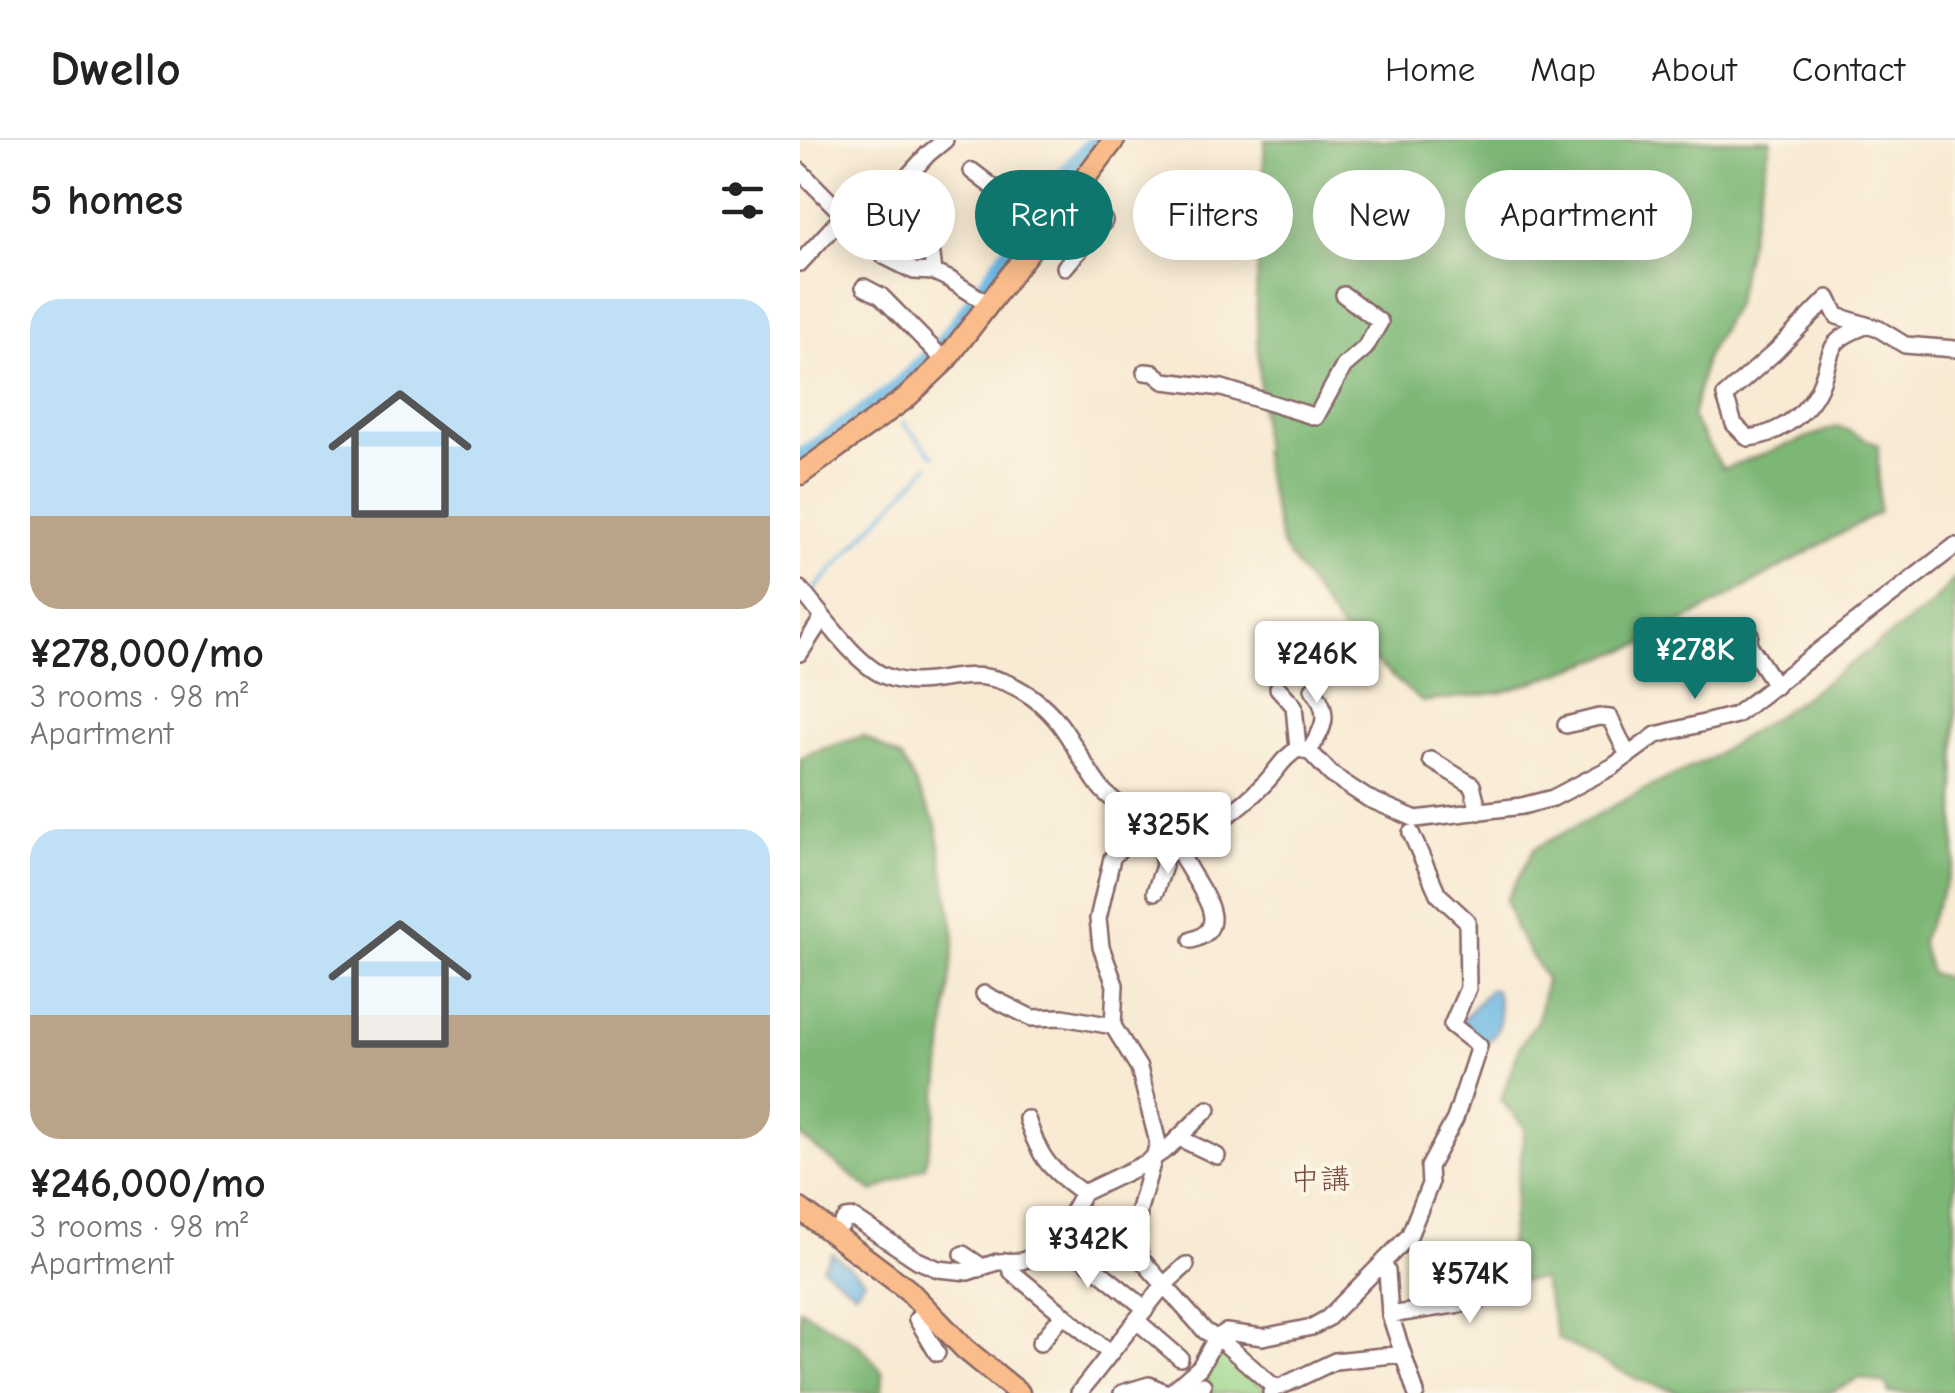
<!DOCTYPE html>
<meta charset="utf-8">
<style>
:root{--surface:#fff;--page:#f2f2f2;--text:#222;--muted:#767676;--line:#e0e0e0;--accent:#0f766e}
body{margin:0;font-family:"Comic Neue","Klee One",sans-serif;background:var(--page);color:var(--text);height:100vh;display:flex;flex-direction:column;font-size:38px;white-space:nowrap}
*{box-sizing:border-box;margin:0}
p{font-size:32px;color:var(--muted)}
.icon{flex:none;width:55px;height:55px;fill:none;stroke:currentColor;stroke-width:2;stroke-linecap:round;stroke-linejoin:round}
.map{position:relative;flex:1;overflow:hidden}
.drawer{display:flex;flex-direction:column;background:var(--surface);width:800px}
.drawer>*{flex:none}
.hud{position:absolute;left:30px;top:30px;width:950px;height:90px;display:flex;gap:20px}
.price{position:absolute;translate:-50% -85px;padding:0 22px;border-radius:10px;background:#fff;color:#222;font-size:32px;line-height:65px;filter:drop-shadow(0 2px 5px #0008)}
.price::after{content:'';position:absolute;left:50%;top:60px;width:30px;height:22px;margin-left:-15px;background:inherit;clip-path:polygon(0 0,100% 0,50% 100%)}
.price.active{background:var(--accent);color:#fff}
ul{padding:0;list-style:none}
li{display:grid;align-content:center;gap:20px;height:530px;padding:0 30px}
li span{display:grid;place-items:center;height:310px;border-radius:30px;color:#555}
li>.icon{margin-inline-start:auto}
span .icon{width:180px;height:180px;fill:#fffc;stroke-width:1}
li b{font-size:42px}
h2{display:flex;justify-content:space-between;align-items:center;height:120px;padding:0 30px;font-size:42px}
.tag{padding:0 35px;border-radius:45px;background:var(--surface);box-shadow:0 5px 25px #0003;font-size:35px;line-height:90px}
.tag.active{background:var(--accent);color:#fff}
header{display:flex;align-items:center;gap:60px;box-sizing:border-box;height:140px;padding:0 50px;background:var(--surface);border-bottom:2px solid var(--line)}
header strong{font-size:48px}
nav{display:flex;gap:55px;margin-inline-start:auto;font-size:35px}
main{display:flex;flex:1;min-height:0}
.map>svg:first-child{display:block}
.green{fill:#9cd68a;stroke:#737a5a;stroke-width:2.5}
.forest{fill:#7db776;stroke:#646b50;stroke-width:2.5}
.water{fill:#6bb7e4;stroke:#5a6b88;stroke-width:2.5}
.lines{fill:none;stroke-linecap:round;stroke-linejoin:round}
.stream{stroke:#6bb7e4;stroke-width:4}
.river{stroke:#6bb7e4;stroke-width:20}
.minor-casing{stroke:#876666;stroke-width:20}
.major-casing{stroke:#876666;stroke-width:25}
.minor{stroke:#fff;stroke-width:15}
.major{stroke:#f9bc8a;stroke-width:20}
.labels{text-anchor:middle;stroke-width:8;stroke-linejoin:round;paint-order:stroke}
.neighbourhood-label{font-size:30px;fill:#794c41;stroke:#fcf5e5}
</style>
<header>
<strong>Dwello</strong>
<nav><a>Home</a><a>Map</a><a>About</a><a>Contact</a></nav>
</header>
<main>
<section class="drawer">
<h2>5 homes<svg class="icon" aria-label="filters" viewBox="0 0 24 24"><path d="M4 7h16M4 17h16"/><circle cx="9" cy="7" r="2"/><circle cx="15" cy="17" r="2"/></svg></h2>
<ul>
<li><span style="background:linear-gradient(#bfe0f5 70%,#b9a48a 0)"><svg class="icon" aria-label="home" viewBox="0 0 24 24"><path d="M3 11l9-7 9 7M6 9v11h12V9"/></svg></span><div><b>¥278,000/mo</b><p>3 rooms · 98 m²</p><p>Apartment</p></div></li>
<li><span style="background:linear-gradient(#bfe0f5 60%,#b9a48a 0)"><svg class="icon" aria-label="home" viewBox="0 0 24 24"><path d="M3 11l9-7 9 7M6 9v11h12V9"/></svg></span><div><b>¥246,000/mo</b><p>3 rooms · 98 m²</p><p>Apartment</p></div></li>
</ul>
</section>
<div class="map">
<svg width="1155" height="1253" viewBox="0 0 1155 1253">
<rect width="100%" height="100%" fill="#fcf5e5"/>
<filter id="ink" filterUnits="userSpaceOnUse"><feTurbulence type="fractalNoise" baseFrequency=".01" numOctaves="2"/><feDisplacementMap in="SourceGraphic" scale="20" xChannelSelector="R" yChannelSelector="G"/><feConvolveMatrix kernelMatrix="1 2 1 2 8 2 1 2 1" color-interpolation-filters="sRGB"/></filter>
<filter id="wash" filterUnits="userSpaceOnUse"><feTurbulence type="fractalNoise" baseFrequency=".0048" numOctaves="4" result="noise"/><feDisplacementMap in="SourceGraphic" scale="40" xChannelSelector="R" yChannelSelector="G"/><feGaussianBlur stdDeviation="2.25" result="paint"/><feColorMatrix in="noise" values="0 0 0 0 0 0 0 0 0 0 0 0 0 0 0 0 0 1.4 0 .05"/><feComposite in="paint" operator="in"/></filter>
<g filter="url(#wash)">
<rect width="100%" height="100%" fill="#f8ead3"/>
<path class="green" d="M 420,1206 L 465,1250 L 464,1253 L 378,1253 Z"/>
<path class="forest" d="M 465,0 L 971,0 L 935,164 L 905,219 L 892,279 L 923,329 L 1038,286 L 1078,305 L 1079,372 L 846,503 L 704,552 L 622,562 L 547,498 L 482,406 L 463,324 L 456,155 Z
M 1155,438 L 1155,722 L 1121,801 L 1130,833 L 1155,840 L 1155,1253 L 1089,1253 L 1086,1244 L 1060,1238 L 1029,1253 L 881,1253 L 839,1240 L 758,1199 L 742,1139 L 697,1144 L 707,1120 L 725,988 L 701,960 L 718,909 L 738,879 L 746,839 L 716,791 L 706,760 L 734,709 L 841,651 L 910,618 L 993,565 L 1129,467 Z
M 63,596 L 102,619 L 136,684 L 155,797 L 136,974 L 125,1026 L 73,1052 L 0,996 L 0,619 L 10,613 Z
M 0,1169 L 60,1205 L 83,1233 L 82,1253 L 0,1253 Z"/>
<path class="water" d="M 691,848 L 696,851 C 700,871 705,893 684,903 L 657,886 Z
M 32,1113 L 65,1140 L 55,1152 L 22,1127 Z"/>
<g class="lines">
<path class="stream" d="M 103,283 L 134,316
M 11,453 L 129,325"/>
<path class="river" d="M 232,72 L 298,0
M 182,152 L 215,105 L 226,79
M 0,320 L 91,255 L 140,209 L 176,161"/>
</g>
</g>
<g filter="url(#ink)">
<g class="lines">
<g class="minor-casing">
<path id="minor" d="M 0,31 L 84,116 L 114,131 L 134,132 L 149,139 L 190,165
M 172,31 L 246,88
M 114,84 L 130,99 L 134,132
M 58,91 L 128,14 L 145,0
M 0,123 L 42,77
M 265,127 L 304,81
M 64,147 L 81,156 L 145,221
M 1063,187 C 1027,201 1033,209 1022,241 C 1011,272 979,295 948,298 L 934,284 L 925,256 L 975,212 L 1028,158 L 1037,176 L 1079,189 L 1105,205 L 1155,209
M 345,232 L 354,233 L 364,241 L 422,248 L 516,277 L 544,226 L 565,208 L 580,182 L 544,155
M 0,449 C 22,474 55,524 85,536 C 136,557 169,512 232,557 C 268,583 275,614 300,647 C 312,663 357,690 377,696 C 407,695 444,665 465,643 C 476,632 483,617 498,609 L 509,611 L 532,635 L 567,658 L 616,679 L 722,666 L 753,658 L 812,627 L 856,595 L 936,575 L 1155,406
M 950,494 L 948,503 L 976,546
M 0,513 L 23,477
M 478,548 L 494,566 L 498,609
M 766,585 L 799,577 L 810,578 L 828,616
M 509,611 C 525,587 531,574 513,549
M 631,620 L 672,645 L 679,672
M 377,696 C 373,726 446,783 392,800
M 355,752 L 364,726 L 360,700 L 363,690
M 184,854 L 232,878 L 263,877 L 313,886
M 227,979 C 240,1019 249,1029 283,1053
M 379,998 L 417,1016
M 273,1071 L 332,1115 L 341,1119 L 405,1191 L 424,1203 L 473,1246 L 471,1253
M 34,1094 L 46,1079 L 54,1078 L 117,1120 L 138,1129 L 168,1132 L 197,1122 L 221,1121 L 243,1114 L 258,1098 L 283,1053 L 346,1023 L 368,1008 L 408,969
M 258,1098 L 346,1169
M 163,1114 L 178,1124 L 179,1129
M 341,1119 L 337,1102 L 339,1069 L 358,1003 L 339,928 L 313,886 L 315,845 L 301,807 L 298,779 L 312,718 L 346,679
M 206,1121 L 212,1132 L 310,1213
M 583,1123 L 587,1131 L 590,1175 L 616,1253
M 127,1167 L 117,1179 L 137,1213
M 590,1175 L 679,1161 L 689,1152 L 700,1127
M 336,1180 L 380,1218
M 240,1203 L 262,1176
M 473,1246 L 480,1247 L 535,1221 L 602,1214
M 279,1253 L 364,1145 L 386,1125
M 322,1253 L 349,1245 L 367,1253
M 370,1253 L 400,1227 L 416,1198 L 426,1192 L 463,1197 L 512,1187 L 528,1178 L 609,1096 L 630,1044 L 629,1027 L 655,979 L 679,906 L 652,885 L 668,848 L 667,781 L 638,754 L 611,693
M 373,1253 L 403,1245"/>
</g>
<g class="major-casing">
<path id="major" d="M 0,334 L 106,258 L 145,221 L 314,0
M 0,1069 L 108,1150 L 165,1209 L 219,1253"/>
</g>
<use href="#minor" class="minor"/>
<use href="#major" class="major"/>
</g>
</g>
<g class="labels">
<g class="neighbourhood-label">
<text x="520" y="1049">中講</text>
</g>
</g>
</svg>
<b class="price active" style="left:895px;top:562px">¥278K</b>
<b class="price" style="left:517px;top:566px">¥246K</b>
<b class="price" style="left:368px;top:737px">¥325K</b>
<b class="price" style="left:288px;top:1151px">¥342K</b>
<b class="price" style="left:670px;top:1186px">¥574K</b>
<div class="hud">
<a class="tag">Buy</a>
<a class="tag active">Rent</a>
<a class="tag">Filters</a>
<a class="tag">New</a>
<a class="tag">Apartment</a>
</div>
</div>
</main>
